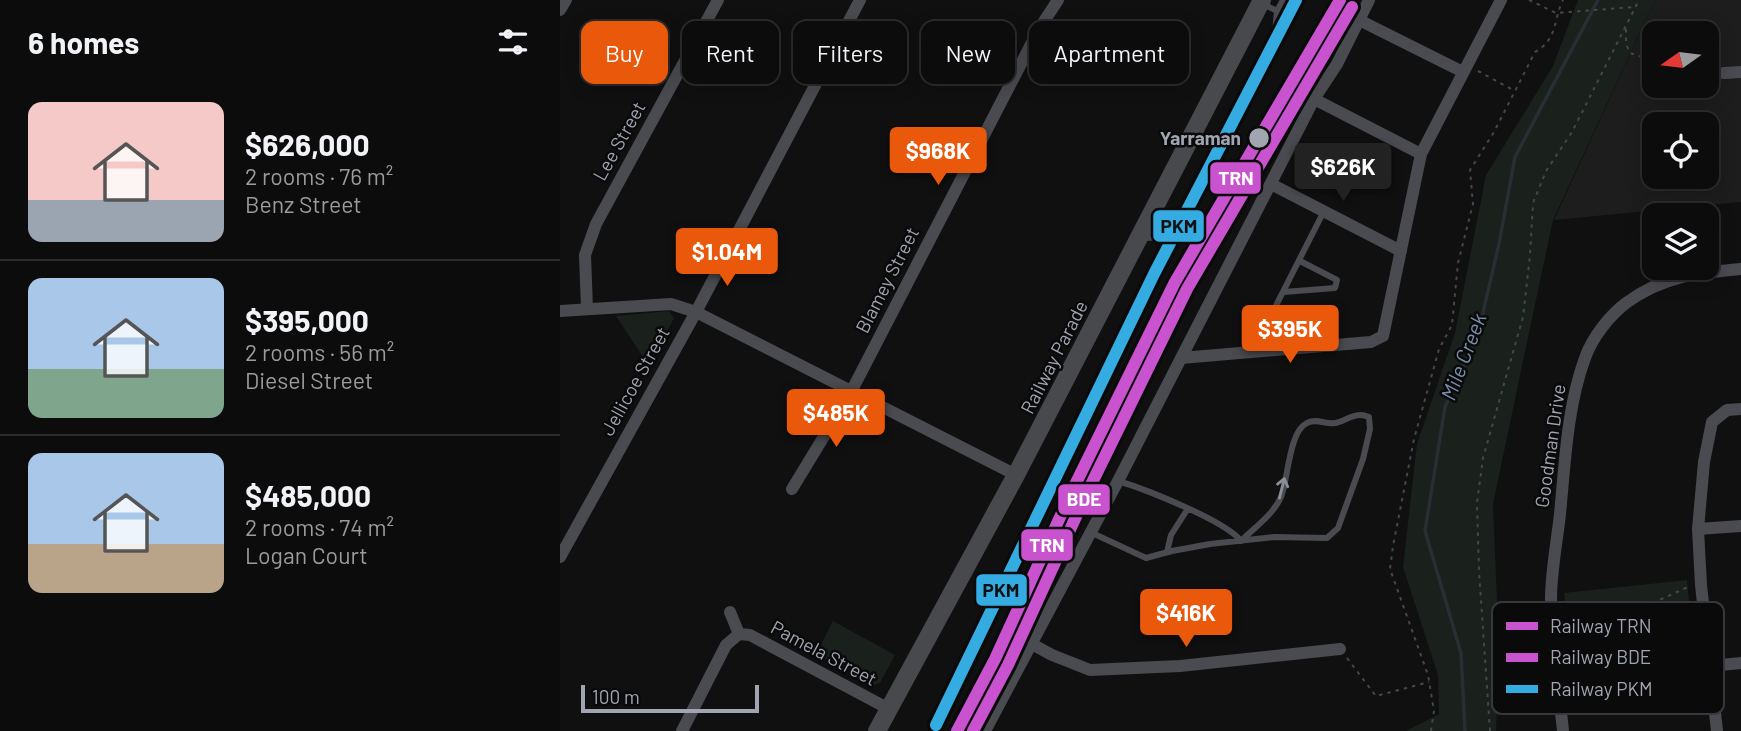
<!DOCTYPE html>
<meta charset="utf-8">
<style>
:root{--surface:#0c0c0c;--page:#1a1a1a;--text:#f1f3f6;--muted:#9a9b9d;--line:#2c2c2d;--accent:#ea580c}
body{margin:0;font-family:Barlow,sans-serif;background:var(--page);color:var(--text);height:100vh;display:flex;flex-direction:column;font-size:26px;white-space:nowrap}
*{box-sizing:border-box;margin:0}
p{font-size:23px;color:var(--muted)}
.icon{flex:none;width:38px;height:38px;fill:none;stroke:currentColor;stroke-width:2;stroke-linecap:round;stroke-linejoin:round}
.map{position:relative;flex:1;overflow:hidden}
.drawer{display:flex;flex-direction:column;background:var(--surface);width:560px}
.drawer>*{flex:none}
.top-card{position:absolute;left:21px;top:21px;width:665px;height:63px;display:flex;gap:14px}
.needle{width:46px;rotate:256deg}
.fabs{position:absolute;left:1082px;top:21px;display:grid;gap:14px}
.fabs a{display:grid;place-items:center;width:77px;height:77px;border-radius:14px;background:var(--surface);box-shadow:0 4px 18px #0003,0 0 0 2px var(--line);font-size:35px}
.scale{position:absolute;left:21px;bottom:18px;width:178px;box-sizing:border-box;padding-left:7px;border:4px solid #a1a5b1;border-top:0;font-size:19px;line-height:24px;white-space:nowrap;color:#a1a5b1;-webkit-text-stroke:5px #0a0a0b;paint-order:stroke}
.price{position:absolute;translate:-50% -60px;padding:0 16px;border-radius:7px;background:var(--accent);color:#fff;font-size:23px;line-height:46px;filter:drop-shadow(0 2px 4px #0008)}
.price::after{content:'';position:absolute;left:50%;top:42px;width:21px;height:16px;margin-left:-10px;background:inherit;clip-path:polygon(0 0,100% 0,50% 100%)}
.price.active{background:#222;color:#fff}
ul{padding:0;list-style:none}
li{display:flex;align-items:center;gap:21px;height:175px;padding:0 28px}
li+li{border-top:2px solid var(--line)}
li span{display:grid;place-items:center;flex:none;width:196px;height:140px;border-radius:14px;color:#555}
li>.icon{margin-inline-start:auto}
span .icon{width:84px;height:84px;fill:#fffc;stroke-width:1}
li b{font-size:30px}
h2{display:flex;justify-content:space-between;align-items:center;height:84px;padding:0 28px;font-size:30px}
.tag{padding:0 24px;border-radius:14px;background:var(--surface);box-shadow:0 4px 18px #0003,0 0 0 2px var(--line);font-size:24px;line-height:63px}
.tag.active{background:var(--accent);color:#fff}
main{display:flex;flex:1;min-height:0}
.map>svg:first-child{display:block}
.built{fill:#1d1d1e;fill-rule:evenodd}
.green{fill:#1a201b}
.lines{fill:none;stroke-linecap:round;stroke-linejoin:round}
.stream{stroke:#282e34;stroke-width:3.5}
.path{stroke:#46474a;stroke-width:2;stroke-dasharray:3.5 5;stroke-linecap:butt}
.service{stroke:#4a4b50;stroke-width:6}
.minor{stroke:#4a4b50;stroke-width:12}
.secondary{stroke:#48494d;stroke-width:18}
.rail-1-casing{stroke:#0a0a0b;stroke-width:18}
.rail-2-casing{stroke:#0a0a0b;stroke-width:18}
.rail-3-casing{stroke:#0a0a0b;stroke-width:18}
.rail-1{stroke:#c952cf;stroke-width:12}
.rail-2{stroke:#c952cf;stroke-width:12}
.rail-3{stroke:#34ace1;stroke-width:12}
.oneway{stroke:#8b8e99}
.stop-dot{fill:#a1a5b1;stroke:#0a0a0b;stroke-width:2.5}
.labels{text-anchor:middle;stroke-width:5;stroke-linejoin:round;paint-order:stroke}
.stop-label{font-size:19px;font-weight:bold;fill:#a1a5b1;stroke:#0a0a0b;text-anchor:end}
.street-label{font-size:19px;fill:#a1a5b1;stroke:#0a0a0b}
.water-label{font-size:21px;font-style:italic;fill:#7991ab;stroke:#0a0a0b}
.key{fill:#0a0a0b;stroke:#37383d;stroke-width:2}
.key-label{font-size:19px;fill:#a1a5b1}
.line-badge{stroke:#0a0a0b;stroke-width:2.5}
.badge-label{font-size:19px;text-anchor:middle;font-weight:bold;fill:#fff}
.pale-badge-label{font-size:19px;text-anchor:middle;font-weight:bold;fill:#111}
</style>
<main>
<section class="drawer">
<h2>6 homes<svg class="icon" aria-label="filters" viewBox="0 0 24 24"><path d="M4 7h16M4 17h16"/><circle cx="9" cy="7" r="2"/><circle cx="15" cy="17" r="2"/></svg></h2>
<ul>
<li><span style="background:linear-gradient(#f6c9c9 70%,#9aa5b1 0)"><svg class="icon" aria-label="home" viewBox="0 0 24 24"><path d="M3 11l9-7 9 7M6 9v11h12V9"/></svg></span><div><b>$626,000</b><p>2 rooms · 76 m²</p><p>Benz Street</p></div></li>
<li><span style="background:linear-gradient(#a9c7e8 65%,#7fa58c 0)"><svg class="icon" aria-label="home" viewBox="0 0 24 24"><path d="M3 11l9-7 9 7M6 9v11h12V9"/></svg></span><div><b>$395,000</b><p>2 rooms · 56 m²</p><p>Diesel Street</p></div></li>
<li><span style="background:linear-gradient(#a9c7e8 65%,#b9a48a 0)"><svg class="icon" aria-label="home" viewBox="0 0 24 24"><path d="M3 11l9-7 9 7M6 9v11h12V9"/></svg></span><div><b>$485,000</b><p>2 rooms · 74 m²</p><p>Logan Court</p></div></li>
</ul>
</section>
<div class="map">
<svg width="1181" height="731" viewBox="0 0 1181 731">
<rect width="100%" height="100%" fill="#101010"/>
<path class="built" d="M 1095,0 L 1181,0 L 1181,202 L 994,220 ZM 1094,33 L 1146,33 L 1146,86 L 1094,86 ZM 1094,124 L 1146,124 L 1146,177 L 1094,177 Z"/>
<path class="green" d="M 1018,0 L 1095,0 L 993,220 L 966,347 L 933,504 L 939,650 L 936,731 L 846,731 L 879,714 L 878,675 L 843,567 L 857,444 L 895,333 L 926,175 L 993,66 Z
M 109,311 L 114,318 L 89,366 L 56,316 Z
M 1127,580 L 1134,654 L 1012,666 L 1004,593 Z
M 273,621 L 335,655 L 320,683 L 314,685 L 256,654 Z"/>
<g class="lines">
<path class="stream" d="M 905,731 L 901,653 L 865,531 L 885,407 L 919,330 L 939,244 L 955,157 L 1038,0"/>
<path class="path" d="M 969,0 L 996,13 L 1074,7
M 1066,29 L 1066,44 L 1070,53 L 1082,57 L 1094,55
M 1146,59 L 1154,65
M 918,71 L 953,90
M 508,547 L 547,466 L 566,411 L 673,206 L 696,178 L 712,152
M 1006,657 L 1097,601 L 1128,587
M 787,658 L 816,696 L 869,682
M 871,731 L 874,711 L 868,675 L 830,569 L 833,546 L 854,439 L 879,349 L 892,325 L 898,263 L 913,204 L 910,170 L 934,132 L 975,52 C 998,39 993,20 1003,0
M 930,731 L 919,571 L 917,503 L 923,458 L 963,317 L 970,255 L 973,203 L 986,171 L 1012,132 L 1079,0"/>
<path class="service" d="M 703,4 L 717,11 L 723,0
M 583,238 L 609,237 L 715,32 L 717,11
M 724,292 L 775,288 L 777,280 L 740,261
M 697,351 L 701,335 L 764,211
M 558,481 C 585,489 666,521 681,541
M 530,532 L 586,558 L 612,551 L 650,544 L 714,537 L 767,538 L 778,528 L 803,459 L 810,429 L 809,417 C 797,412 790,418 779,422 C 768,427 758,417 747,423 C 729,431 728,480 721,497 C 713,515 694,528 681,541
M 607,552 L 611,535 L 627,510"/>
<path class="minor" d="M 0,10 L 6,0
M 799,20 L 903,72
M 1164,73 L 1181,72
M 754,99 L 861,154
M 711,184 L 841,251
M 27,309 L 25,255 L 36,224 L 158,0
M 0,311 L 111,304 L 136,312 L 456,475
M 621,358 L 811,342 L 823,336 L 861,154 L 941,0
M 232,489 L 291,392 L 479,29 L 498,0
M 1138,529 L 1181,526
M 0,557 L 136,312 L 300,0
M 170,612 L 179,634
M 470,643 L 492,655 L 530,670 L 620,666 L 780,649
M 1151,666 L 1181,663
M 122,731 L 166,645 L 179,634 L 190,635 L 329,709
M 425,731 L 558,481 L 754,99 L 777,64 L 809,0
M 1003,731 C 999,688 990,642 991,599 C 991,571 997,542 1000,514 C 1005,463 1007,407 1025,358 C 1032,338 1049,316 1066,303 C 1103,276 1137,273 1181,269
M 1157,731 L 1141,585 L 1138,529 L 1144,462 L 1152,422 L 1167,410 L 1181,409"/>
<path class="secondary" d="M 317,731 L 456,475 L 702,0"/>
<g class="rail-1-casing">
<path id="rail-1" d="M 397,731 L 435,659 L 512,491 L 615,282 L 780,0"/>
</g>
<g class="rail-2-casing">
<path id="rail-2" d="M 413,731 L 448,665 L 525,497 L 627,289 L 792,7"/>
</g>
<g class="rail-3-casing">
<path id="rail-3" d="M 376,725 L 594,274 L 736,0"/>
</g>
<use href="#rail-1" class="rail-1"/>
<use href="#rail-2" class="rail-2"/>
<use href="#rail-3" class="rail-3"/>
</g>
<defs><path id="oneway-shaft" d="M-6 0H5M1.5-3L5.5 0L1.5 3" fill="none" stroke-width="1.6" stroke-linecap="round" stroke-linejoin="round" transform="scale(1.75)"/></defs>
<use class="oneway" href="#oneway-shaft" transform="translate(722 488) rotate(-76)"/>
<circle class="stop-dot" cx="699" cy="138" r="11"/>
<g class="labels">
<g class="stop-label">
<text x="681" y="145">Yarraman</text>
</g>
<g class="street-label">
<text transform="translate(59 141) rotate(-61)" y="7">Lee Street</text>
<text transform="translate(327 280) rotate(-63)" y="7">Blamey Street</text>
<text transform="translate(494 357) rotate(-63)" y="7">Railway Parade</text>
<text transform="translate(75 381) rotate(-61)" y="7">Jellicoe Street</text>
<text transform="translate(990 446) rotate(-82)" y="7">Goodman Drive</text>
<text transform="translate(264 653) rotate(28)" y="7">Pamela Street</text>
</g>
<g class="water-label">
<text transform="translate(904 357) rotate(-69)" y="7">Mile Creek</text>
</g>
</g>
<rect x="932" y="602" width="232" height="112" rx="10" class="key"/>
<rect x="946" y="622" width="32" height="8" fill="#c952cf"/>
<rect x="946" y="653" width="32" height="9" fill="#c952cf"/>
<rect x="946" y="685" width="32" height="8" fill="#34ace1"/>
<g class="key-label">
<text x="990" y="633">Railway TRN</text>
<text x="990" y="664">Railway BDE</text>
<text x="990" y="696">Railway PKM</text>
</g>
<g class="line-badge">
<rect x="649" y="161" width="53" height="34" rx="7" fill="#c952cf"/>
<rect x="592" y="209" width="53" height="34" rx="7" fill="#34ace1"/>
<rect x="497" y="483" width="54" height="33" rx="7" fill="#c952cf"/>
<rect x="460" y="528" width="54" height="34" rx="7" fill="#c952cf"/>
<rect x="415" y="573" width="53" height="34" rx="7" fill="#34ace1"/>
</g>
<g class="badge-label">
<text x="676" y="185">TRN</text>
<text x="524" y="506">BDE</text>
<text x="487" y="552">TRN</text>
</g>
<g class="pale-badge-label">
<text x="619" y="233">PKM</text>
<text x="441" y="597">PKM</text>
</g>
</svg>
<div class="fabs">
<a><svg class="needle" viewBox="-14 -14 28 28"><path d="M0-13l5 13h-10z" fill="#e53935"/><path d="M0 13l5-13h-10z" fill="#9a9b9d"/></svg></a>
<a><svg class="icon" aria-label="locate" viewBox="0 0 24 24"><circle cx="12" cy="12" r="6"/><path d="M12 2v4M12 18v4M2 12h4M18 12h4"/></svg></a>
<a><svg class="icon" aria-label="layers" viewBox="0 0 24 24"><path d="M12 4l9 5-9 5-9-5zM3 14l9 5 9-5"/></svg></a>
</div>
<div class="scale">100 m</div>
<b class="price" style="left:378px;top:187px">$968K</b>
<b class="price active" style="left:783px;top:203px">$626K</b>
<b class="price" style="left:167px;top:288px">$1.04M</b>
<b class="price" style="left:730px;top:365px">$395K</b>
<b class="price" style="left:276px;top:449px">$485K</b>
<b class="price" style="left:626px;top:649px">$416K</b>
<div class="top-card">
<a class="tag active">Buy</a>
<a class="tag">Rent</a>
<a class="tag">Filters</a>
<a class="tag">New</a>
<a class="tag">Apartment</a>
</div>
</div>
</main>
